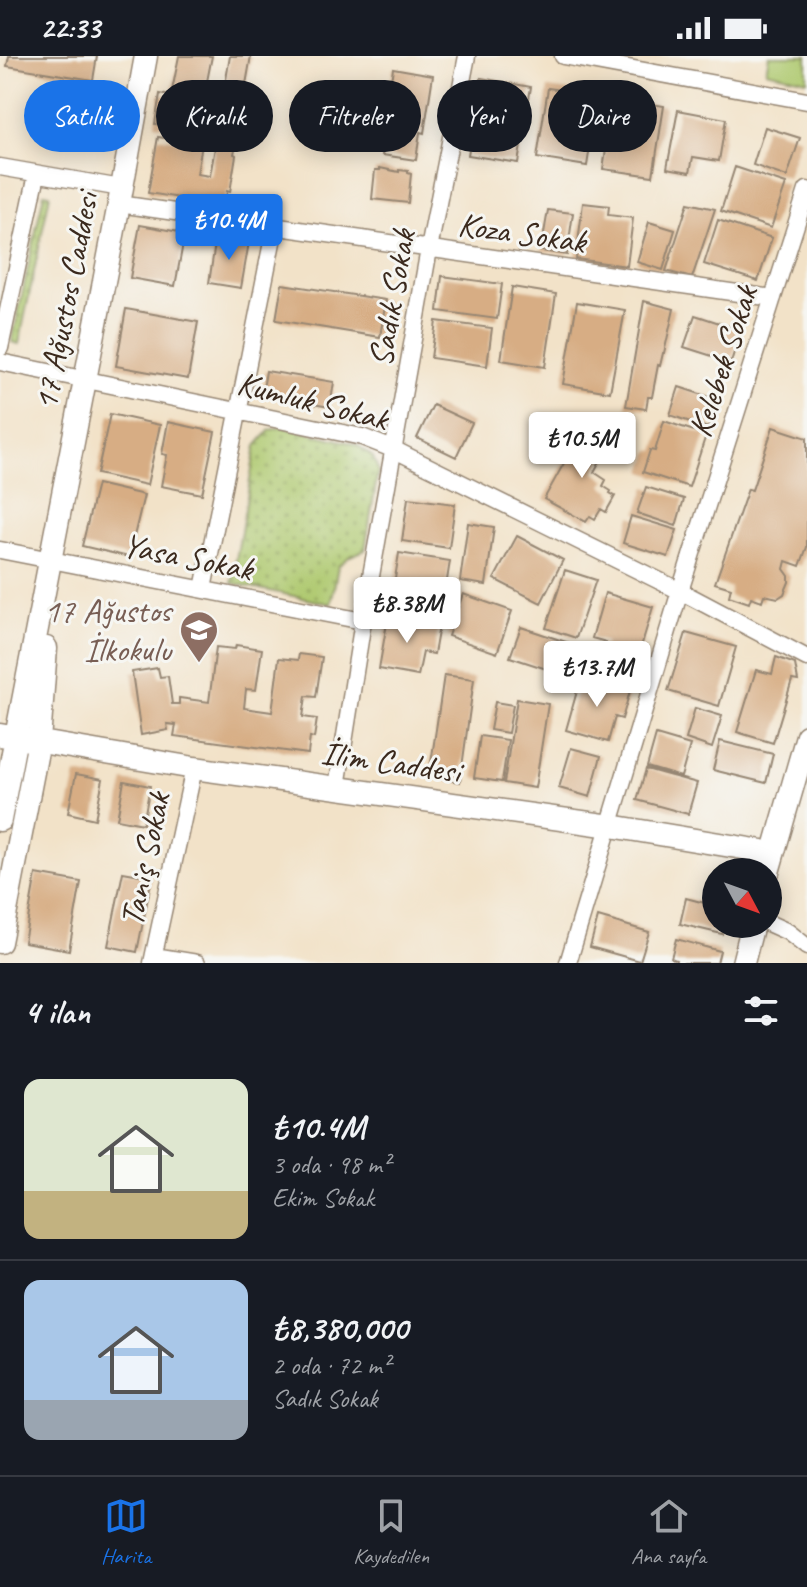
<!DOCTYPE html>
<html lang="tr">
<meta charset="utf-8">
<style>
:root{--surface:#171b24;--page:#242831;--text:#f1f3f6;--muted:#9ea1a6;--line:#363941;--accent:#1a73e8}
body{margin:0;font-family:Caveat,sans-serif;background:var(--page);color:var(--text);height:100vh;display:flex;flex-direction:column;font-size:30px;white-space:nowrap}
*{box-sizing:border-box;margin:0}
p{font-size:26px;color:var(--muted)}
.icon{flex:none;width:44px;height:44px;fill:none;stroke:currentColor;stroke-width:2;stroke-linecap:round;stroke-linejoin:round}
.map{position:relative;height:907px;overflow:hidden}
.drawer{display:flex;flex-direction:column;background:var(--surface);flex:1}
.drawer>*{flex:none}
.hud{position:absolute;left:24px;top:24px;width:760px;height:72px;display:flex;gap:16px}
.needle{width:52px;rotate:131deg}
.tools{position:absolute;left:702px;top:802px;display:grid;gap:16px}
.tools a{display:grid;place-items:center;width:80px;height:80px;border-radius:50%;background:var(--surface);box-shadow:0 4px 20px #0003;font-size:40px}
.price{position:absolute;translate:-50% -68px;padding:0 18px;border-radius:8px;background:#fff;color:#222;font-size:26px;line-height:52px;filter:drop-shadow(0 2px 4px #0008)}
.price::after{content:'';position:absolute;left:50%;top:48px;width:24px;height:18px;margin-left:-12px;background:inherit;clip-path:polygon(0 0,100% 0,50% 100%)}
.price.on{background:var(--accent);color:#fff}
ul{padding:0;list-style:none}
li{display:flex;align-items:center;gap:24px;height:200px;padding:0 24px}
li+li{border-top:2px solid var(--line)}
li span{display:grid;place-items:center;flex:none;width:224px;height:160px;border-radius:16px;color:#555}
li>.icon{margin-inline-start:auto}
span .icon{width:96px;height:96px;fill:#fffc;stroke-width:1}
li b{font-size:34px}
h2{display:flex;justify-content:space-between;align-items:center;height:96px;padding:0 24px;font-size:34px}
.tag{padding:0 28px;border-radius:36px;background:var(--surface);box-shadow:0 4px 20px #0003;font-size:28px;line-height:72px}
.tag.on{background:var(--accent);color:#fff}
.status{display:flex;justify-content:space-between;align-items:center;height:56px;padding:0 40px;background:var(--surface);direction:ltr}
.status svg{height:22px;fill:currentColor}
.tabs{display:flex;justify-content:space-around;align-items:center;height:112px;border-top:2px solid var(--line);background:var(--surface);font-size:22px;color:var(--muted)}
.tabs a{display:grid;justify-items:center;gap:4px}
.tabs .on{color:var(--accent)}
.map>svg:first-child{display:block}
.grass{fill:url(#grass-dots);stroke:#757a46;stroke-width:2}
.park{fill:#afc96f;stroke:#757a46;stroke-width:2}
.building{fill:#d7ad84}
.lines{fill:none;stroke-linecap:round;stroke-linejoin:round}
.minor-casing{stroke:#968673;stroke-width:19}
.tertiary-casing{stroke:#968673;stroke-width:25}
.minor{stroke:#fff;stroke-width:16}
.tertiary{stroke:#fff;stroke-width:22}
.labels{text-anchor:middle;stroke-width:6;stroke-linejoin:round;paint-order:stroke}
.street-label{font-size:34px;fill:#3b2a1e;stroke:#f6f6f2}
.education-label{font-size:34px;fill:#785e54;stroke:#f6f6f2;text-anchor:end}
</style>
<div class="status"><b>22:33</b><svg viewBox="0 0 49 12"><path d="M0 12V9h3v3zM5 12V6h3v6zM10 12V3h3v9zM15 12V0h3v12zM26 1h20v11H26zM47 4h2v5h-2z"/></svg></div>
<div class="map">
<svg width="807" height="907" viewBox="0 0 807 907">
<defs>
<pattern id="grass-dots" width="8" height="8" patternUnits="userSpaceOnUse" patternTransform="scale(2)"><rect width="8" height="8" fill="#afc96f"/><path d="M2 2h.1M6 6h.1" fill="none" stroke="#90a35b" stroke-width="1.8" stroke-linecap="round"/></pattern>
</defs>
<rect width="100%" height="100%" fill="#f6f6f2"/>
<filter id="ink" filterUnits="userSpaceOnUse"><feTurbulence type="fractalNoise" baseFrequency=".0125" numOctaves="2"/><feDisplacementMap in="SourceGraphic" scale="16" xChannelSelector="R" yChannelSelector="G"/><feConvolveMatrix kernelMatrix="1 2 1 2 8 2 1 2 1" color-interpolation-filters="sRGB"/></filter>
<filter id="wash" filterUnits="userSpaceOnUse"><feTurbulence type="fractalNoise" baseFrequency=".006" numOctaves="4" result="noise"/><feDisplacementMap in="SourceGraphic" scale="32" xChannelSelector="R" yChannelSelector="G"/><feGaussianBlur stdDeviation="1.8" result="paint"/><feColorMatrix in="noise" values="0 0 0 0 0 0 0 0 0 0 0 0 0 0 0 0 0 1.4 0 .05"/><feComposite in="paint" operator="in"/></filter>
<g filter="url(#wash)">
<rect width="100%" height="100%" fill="#f2e2c8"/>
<path class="grass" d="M 44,137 L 50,138 L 19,288 L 12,286 Z
M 282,371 L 356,388 L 373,401 L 378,414 L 365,494 L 350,500 L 338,510 L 331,548 L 232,527 L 256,390 L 270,374 Z"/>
<path class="park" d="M 769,0 L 807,0 L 807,24 L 766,15 Z"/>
<g id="blocks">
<path class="building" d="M 9,0 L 97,0 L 93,24 L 7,10 Z
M 179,0 L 212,0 L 197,76 L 155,68 L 160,38 L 171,40 Z
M 230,0 L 251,0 L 241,57 L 221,53 Z
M 393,12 L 433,19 L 424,77 L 420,76 L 416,104 L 382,99 L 387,71 L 384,70 Z
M 481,22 L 531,31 L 518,107 L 468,99 Z
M 548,32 L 598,39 L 587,110 L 537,102 Z
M 614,42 L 664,50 L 653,120 L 603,113 Z
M 678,54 L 726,63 L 719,105 L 693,101 L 690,116 L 667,112 Z
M 765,71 L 800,82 L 787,121 L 753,109 Z
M 217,80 L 237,83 L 234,98 L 236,99 L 230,136 L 227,135 L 225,149 L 148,137 L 158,81 L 202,88 L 197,118 L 210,120 Z
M 735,111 L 786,128 L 771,172 L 721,155 Z
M 380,112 L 399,116 L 399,114 L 408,115 L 408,117 L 411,118 L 408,147 L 372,143 L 375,114 L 380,114 Z
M 583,147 L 609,150 L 608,159 L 633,162 L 627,210 L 576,203 Z
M 688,147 L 715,153 L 692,222 L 666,215 Z
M 548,154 L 573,157 L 567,199 L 541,195 Z
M 718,164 L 772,182 L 758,225 L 704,208 Z
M 649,166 L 675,174 L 663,214 L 637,206 Z
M 140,169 L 185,177 L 175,230 L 130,222 Z
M 216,181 L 249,186 L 241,232 L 209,227 Z
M 442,220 L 502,228 L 497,263 L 438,255 Z
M 282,228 L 386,244 L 380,281 L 276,264 Z
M 512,231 L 556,238 L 545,311 L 501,304 Z
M 644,245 L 674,253 L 664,297 L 663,297 L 660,310 L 658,309 L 652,341 L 648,341 L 646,353 L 626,350 Z
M 577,246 L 625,254 L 610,336 L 563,328 Z
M 126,253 L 198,266 L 188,323 L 116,310 Z
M 695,259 L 741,274 L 731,306 L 684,291 Z
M 436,265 L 492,272 L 487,310 L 431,302 Z
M 266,315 L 334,326 L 330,351 L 262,339 Z
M 679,331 L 718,344 L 708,372 L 670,359 Z
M 433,349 L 472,367 L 456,401 L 417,382 Z
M 110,358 L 160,369 L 147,429 L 97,418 Z
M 664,365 L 706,379 L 689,431 L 643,416 L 650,394 L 655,395 Z
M 168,366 L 215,376 L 202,438 L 161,430 L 167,399 L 162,398 Z
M 773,371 L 807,382 L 807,491 L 800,510 L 786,505 L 784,513 L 789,520 L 789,526 L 784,538 L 778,542 L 764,539 L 762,545 L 751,541 L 749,547 L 729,540 L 731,532 L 715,527 L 748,433 L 752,434 Z
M 583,373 L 610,387 L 594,416 L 606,424 L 603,430 L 611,435 L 610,437 L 615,440 L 606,456 L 601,453 L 595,463 L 590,460 L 586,466 L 544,443 Z
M 97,428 L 144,439 L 129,501 L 82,490 Z
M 646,431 L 684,443 L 676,470 L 637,457 Z
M 408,442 L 455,448 L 449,492 L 402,485 Z
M 631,460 L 677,474 L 668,501 L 623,487 Z
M 468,467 L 494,471 L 486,529 L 460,525 Z
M 517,480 L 563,504 L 541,547 L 494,523 Z
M 399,497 L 450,505 L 442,556 L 391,548 Z
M 565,514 L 596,524 L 576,582 L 546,572 Z
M 605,537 L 653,551 L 632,621 L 594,609 L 600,589 L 605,590 L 606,586 L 592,582 Z
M 463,538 L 512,555 L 497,597 L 448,580 Z
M 388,561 L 439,570 L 434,598 L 423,596 L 418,620 L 379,613 Z
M 521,571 L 578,590 L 568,620 L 510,601 Z
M 686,577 L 736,591 L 719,650 L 668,635 Z
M 236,589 L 262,593 L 256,634 L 246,633 L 244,652 L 272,656 L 279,602 L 298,604 L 299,598 L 322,601 L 316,641 L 306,640 L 303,661 L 317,663 L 314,682 L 310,681 L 308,698 L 174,680 L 176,669 L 167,668 L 168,674 L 141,679 L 132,616 L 158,612 L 160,621 L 168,620 L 172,648 L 179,648 L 179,642 L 209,646 L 216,591 L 235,593 Z
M 776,601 L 795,608 L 798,625 L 792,624 L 773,687 L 737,676 L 756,614 L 772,618 Z
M 444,619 L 474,623 L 460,726 L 429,721 Z
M 581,621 L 630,635 L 622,663 L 615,661 L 608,686 L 566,674 Z
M 517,643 L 548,648 L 535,732 L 504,727 Z
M 495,646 L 513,649 L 508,677 L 490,674 Z
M 695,652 L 722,660 L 712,692 L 686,683 Z
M 656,679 L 690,689 L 681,721 L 647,711 Z
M 480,680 L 508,684 L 502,726 L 474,722 Z
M 720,685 L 773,698 L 766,727 L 713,714 Z
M 571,692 L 601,700 L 590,741 L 559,732 Z
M 646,713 L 697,727 L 688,758 L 637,744 Z
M 76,718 L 103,723 L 95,763 L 68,757 Z
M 124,725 L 150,730 L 143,768 L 117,763 Z
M 123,816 L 152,821 L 137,896 L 108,890 Z
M 36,818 L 81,826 L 69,894 L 24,886 Z
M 686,842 L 716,850 L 716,868 L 725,868 L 722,878 L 680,868 Z
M 598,861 L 649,876 L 640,905 L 590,891 Z
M 676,883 L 720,895 L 717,907 L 675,907 L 676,904 L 671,902 Z"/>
</g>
</g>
<g filter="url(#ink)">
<use href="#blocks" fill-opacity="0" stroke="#968673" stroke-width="2"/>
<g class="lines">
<g class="minor-casing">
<path id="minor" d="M 563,0 L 807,45
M 0,111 L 121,132
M 119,148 L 773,242
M 0,292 L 37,118
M 0,306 L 362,381 L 395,394 L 680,535 L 807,602
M 0,494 L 363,565
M 203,533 L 275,171
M 337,731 L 363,565 L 429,193 L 467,0
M 768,867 L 788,876 L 807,891
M 154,900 L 197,907
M 152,907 L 194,712
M 568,907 L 680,535 L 807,134"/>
</g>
<g class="tertiary-casing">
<path id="tertiary" d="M 0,679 L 194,712 L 611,770 L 773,797
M 0,764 L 119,148 L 146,0
M 768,816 L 807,680
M 0,886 L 39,685 L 46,592
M 743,907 L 753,868"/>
</g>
<use href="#minor" class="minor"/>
<use href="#tertiary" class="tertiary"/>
</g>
</g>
<defs>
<g id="school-pin" transform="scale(2)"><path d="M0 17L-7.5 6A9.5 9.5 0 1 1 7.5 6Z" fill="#8d6e63" stroke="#f6f6f2"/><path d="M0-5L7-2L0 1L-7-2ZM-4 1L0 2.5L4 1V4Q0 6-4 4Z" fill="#fff"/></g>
</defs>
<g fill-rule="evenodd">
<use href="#school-pin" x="199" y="574"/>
</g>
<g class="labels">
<g class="street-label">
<text transform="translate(522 176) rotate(8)" y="12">Koza Sokak</text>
<text transform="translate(391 242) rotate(-80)" y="12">Sadık Sokak</text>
<text transform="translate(65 245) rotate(-79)" y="12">17 Ağustos Caddesi</text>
<text transform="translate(722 305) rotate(-72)" y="12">Kelebek Sokak</text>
<text transform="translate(313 344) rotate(14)" y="12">Kumluk Sokak</text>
<text transform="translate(188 500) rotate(11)" y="12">Yasa Sokak</text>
<text transform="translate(391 705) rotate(8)" y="12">İlim Caddesi</text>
<text transform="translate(144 803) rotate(-78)" y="12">Taniş Sokak</text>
</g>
<g class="education-label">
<text x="171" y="566">17 Ağustos<tspan x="171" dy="39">İlkokulu</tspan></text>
</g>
</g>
</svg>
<div class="tools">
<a><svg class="needle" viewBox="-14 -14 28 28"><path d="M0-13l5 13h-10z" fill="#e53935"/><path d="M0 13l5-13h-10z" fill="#9ea1a6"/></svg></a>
</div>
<b class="price on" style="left:229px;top:206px">₺10.4M</b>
<b class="price" style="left:582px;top:424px">₺10.5M</b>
<b class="price" style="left:407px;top:589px">₺8.38M</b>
<b class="price" style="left:597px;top:653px">₺13.7M</b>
<div class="hud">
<a class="tag on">Satılık</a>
<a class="tag">Kiralık</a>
<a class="tag">Filtreler</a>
<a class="tag">Yeni</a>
<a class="tag">Daire</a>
</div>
</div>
<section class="drawer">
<h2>4 ilan<svg class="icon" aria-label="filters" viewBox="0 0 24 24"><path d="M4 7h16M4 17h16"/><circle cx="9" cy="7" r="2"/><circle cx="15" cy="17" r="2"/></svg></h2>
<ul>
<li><span style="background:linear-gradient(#dfe7d0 70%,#c2b280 0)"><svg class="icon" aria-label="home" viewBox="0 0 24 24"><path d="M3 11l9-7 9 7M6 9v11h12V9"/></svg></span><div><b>₺10.4M</b><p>3 oda · 98 m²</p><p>Ekim Sokak</p></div></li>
<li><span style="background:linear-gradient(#a9c7e8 75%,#9aa5b1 0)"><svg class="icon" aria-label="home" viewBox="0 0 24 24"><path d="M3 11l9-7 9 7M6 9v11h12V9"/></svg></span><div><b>₺8,380,000</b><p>2 oda · 72 m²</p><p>Sadık Sokak</p></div></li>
</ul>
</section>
<nav class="tabs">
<a class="on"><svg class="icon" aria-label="map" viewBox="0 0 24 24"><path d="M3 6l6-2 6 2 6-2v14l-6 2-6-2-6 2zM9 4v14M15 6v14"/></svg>Harita</a>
<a><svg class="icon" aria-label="saved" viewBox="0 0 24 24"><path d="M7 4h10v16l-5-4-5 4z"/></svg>Kaydedilen</a>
<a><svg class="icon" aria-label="home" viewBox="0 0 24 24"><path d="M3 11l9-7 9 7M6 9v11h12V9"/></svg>Ana sayfa</a>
</nav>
